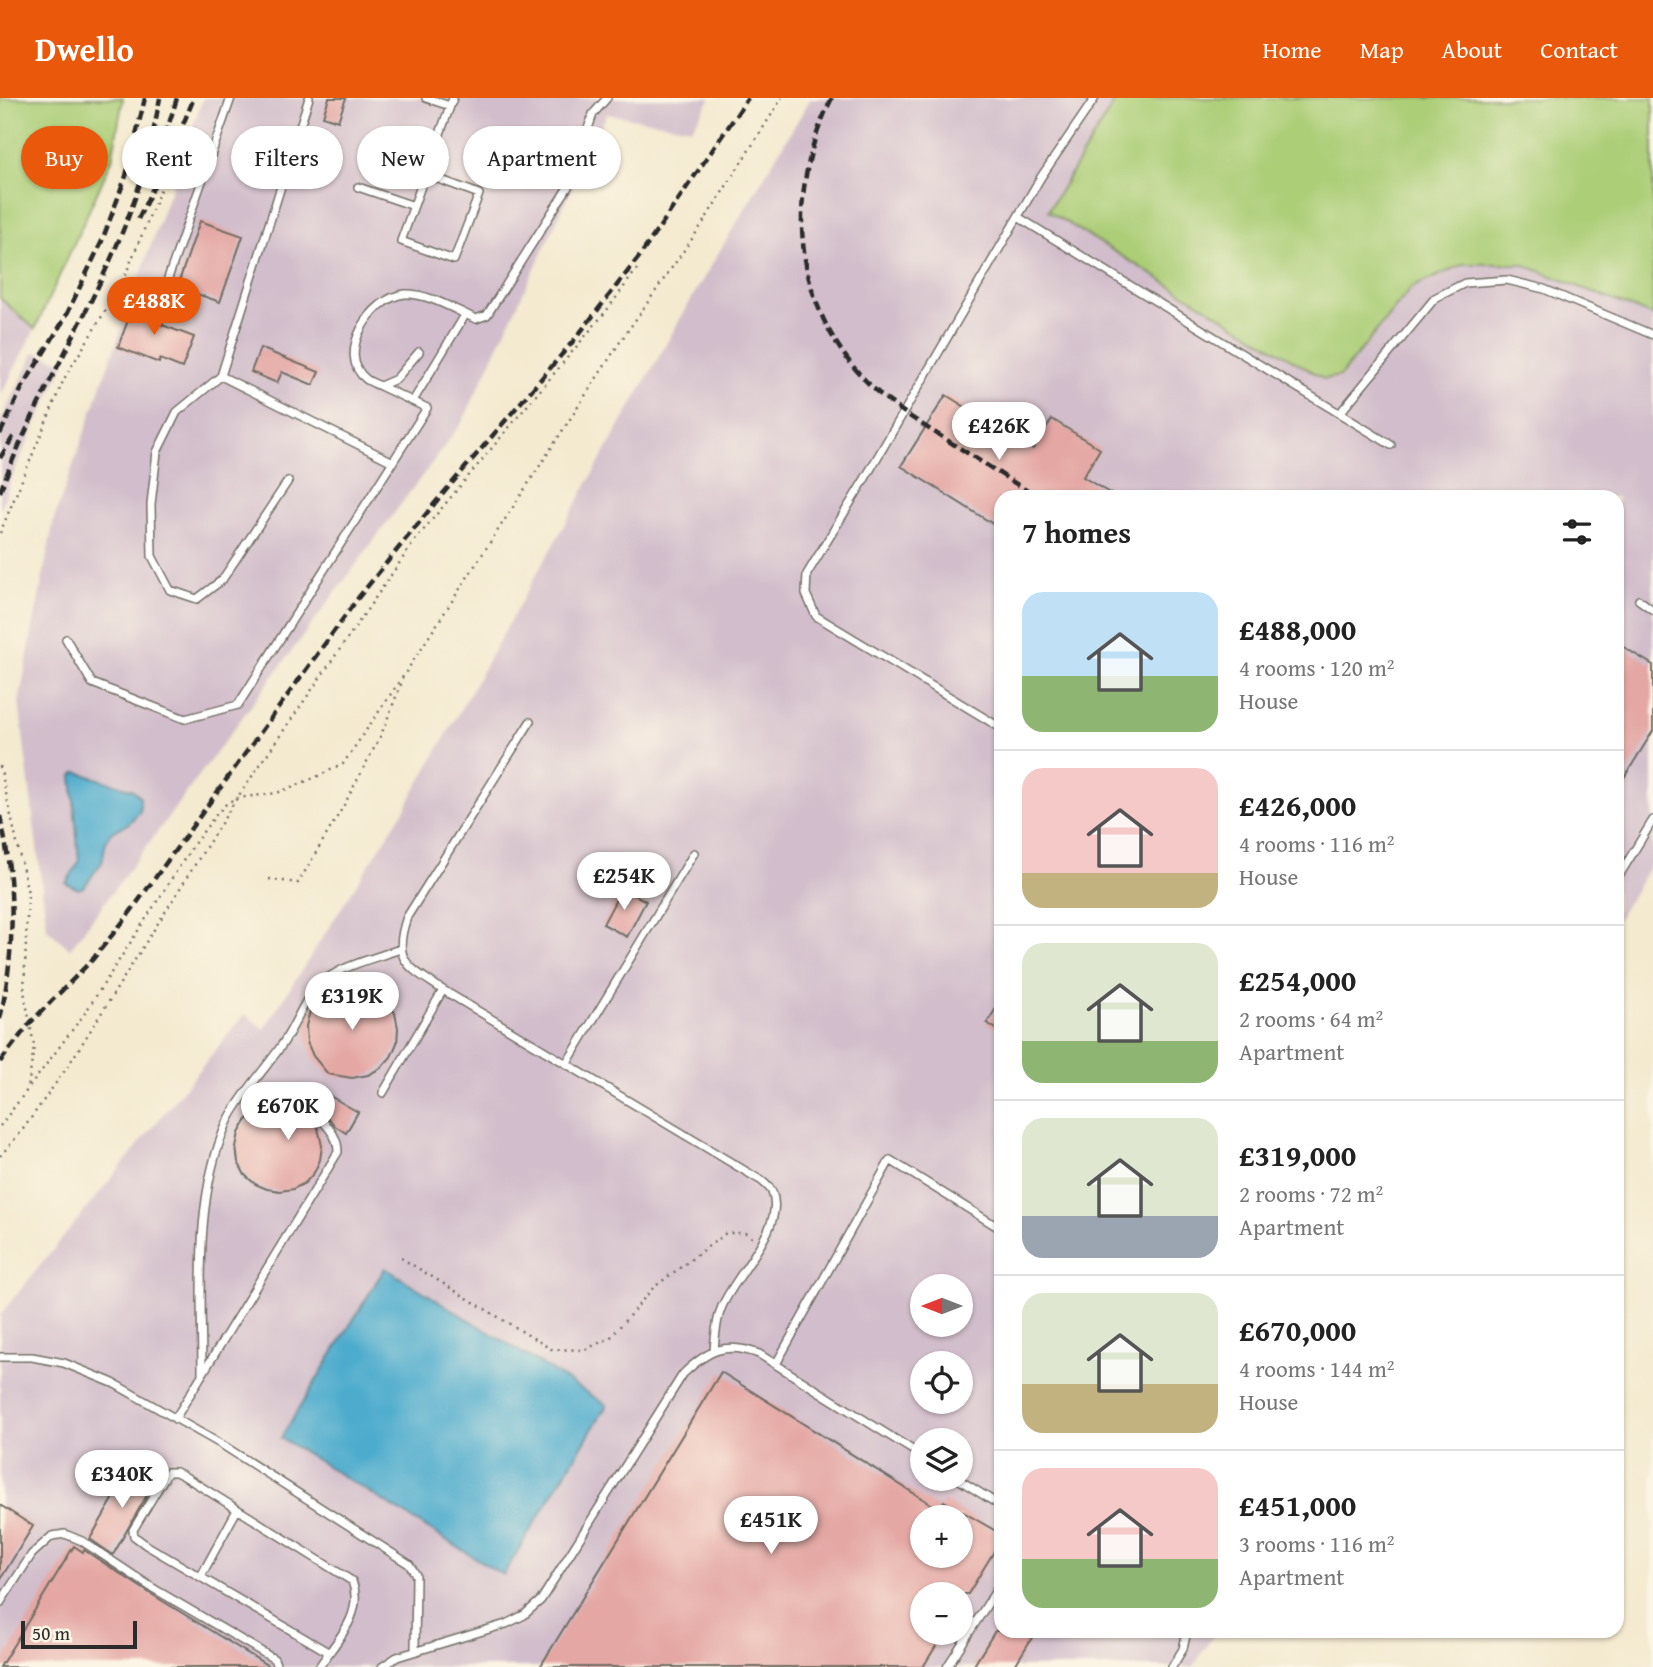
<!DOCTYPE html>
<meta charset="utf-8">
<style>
:root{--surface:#fff;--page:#f2f2f2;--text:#222;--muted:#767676;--line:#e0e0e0;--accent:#ea580c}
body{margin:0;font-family:"Gentium Book Plus",serif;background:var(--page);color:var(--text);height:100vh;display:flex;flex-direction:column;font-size:26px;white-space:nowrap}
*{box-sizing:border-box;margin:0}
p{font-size:23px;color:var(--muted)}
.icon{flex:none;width:38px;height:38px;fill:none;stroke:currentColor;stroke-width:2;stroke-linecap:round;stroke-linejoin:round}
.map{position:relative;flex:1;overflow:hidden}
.drawer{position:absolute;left:994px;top:392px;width:630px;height:1148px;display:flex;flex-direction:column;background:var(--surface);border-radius:21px;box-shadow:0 2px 5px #0004}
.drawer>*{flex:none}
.hud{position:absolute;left:21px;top:28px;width:665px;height:63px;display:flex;gap:14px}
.needle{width:46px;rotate:270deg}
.buttons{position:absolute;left:910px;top:1176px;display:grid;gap:14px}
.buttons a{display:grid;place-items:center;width:63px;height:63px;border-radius:50%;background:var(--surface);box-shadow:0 2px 5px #0004;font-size:35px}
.scale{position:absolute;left:21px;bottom:18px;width:116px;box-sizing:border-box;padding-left:7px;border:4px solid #2b2b2b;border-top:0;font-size:19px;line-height:24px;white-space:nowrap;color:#2b2b2b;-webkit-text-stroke:5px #fcf5e5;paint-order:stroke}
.price{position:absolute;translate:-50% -60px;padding:0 16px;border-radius:24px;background:#fff;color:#222;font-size:23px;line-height:46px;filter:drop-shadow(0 2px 4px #0008)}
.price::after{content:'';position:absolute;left:50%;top:42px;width:21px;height:16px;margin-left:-10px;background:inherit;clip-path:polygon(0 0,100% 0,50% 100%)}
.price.on{background:var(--accent);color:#fff}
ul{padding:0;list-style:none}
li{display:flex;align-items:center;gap:21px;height:175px;padding:0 28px}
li+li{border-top:2px solid var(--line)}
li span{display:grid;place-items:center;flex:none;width:196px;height:140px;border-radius:21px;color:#555}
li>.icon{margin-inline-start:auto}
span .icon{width:84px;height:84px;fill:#fffc;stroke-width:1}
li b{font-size:30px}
h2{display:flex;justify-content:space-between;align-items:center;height:84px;padding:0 28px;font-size:30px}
.pill{padding:0 24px;border-radius:32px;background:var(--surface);box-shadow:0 2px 5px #0004;font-size:24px;line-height:63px}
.pill.on{background:var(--accent);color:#fff}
header{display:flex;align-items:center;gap:42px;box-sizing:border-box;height:98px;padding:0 35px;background:var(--accent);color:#fff}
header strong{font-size:33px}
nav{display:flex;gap:38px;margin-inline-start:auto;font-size:24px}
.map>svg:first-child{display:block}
.industrial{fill:#d1bdcb;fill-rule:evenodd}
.green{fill:#acce77;stroke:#6c7c51;stroke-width:2}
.water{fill:#4eaccd;stroke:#3c6c7c;stroke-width:2}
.building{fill:#e4a7a4;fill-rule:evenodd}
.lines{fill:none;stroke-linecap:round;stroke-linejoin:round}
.lane-casing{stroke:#716e65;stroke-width:10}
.path{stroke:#716e65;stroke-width:2.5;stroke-dasharray:2 5;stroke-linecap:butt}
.lane{stroke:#fff;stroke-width:7}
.rail{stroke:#2b2b2b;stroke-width:4.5;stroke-dasharray:10 5;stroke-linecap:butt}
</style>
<header>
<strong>Dwello</strong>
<nav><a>Home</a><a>Map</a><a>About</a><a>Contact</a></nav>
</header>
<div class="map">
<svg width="1653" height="1569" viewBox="0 0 1653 1569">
<rect width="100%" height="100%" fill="#fcf5e5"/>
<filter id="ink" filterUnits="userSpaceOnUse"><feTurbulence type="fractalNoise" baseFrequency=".0143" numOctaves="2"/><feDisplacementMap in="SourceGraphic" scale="14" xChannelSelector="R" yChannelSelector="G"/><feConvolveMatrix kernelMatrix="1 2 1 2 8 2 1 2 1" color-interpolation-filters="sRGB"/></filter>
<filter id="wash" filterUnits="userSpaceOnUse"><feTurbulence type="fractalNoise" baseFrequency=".00686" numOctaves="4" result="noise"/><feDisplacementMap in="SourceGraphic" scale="28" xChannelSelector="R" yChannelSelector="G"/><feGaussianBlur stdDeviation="1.57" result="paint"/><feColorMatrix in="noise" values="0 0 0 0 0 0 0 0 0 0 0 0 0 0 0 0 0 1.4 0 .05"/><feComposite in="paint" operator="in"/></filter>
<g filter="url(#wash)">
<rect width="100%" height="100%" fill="#f4ead0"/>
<path class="industrial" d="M 203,0 L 711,0 L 692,30 L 607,16 L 463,323 L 70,851 L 47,831 L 19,604 L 54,421 Z
M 811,0 L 1653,0 L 1653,763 L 1617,822 L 1617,399 L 1001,399 L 1001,1533 L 1216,1533 L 1193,1569 L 0,1569 L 0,1217 L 245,916 L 264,931 L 404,712 L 697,191 ZM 922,1188 L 961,1188 L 961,1227 L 922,1227 ZM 922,1265 L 961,1265 L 961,1304 L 922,1304 ZM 922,1342 L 961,1342 L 961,1381 L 922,1381 ZM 922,1419 L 961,1419 L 961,1458 L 922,1458 ZM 922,1496 L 961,1496 L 961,1535 L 922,1535 Z
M 0,200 L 35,231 L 0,299 Z
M 35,254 L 65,265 L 17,367 L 0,412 L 0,324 Z"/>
<path class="green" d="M 0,0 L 123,0 L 112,62 L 35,231 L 0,200 Z
M 1117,0 L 1653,0 L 1653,218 L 1522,166 L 1464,166 L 1411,190 L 1340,278 L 1324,281 L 1048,113 Z"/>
<path class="water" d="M 77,674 L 133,692 L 140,699 L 140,713 L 128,726 L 112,734 L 106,743 L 102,764 L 84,789 L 78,791 L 66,785 L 79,764 L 72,678 Z
M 385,1170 L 607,1307 L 503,1477 L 281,1340 Z"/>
<g id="blocks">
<path class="building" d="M 329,0 L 346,0 L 338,23 L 323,18 Z
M 200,123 L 243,138 L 220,204 L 177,189 Z
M 136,201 L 153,208 L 153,212 L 166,216 L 162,227 L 194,239 L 182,270 L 160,261 L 159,265 L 118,249 Z
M 260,250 L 319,274 L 313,287 L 282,274 L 277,285 L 251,274 Z
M 946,297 L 1033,351 L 1052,321 L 1100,351 L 1083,379 L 1116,399 L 1001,399 L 1001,431 L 901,368 Z
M 1617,545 L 1653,567 L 1653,633 L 1617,691 Z
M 622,790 L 646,803 L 627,839 L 603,826 Z
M 346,888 L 361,888 L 375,893 L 387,902 L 395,915 L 398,930 L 397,945 L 391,959 L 381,970 L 368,977 L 352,980 L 328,976 L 313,958 L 307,944 L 306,928 L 310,913 L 319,901 L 331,892 Z
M 1001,902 L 1001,934 L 987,925 Z
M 314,989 L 358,1014 L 346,1035 L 335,1028 L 322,1013 L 314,1013 L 312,1019 L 317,1026 L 322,1048 L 320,1062 L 314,1075 L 305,1085 L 293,1091 L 280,1093 L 267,1091 L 255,1086 L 245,1077 L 238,1064 L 236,1049 L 239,1035 L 246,1023 L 257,1013 L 271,1008 L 286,1008 L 301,1013 Z
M 721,1274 L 939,1411 L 944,1403 L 1001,1436 L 1001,1442 L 968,1496 L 922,1496 L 922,1535 L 944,1535 L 923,1569 L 540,1569 ZM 922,1419 L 961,1419 L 961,1458 L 922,1458 Z
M 134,1365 L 150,1374 L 144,1384 L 152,1388 L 113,1457 L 90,1441 Z
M 0,1407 L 33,1428 L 0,1482 Z
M 74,1448 L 83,1454 L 84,1452 L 148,1494 L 270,1569 L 0,1569 Z
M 995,1533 L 1036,1533 L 1014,1569 L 973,1569 Z"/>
</g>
</g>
<g filter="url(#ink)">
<use href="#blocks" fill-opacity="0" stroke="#716e65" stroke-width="2"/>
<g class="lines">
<g class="lane-casing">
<path id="lane" d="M 426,0 L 450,8
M 425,76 L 479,96 L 454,162 L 401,143 L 453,0
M 358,89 L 414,108
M 1018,119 L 1391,347
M 159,206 L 231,0
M 419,254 L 396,281 L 380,288 C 376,286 370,284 366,281 C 335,257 371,199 405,196 C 428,195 455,212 476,221 L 487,217 L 568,89 L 593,16 L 607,0
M 221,278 L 393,364
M 413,303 L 465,217
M 1340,315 L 1435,200 L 1465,185 L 1507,182 L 1544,191 L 1653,237
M 288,383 L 222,482 L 197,501 L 170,492 L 152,458 L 151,406 L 157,354 L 177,314 L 221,278 L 309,0
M 1639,502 L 1653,512
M 66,541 L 92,585 L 185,621 L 238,607 L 427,310 L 380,288
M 530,624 L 407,819 C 391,864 409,869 443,892 L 762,1083 C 765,1086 771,1090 772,1094 C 787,1129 732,1180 721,1211 C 716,1224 715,1239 714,1253
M 1001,630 L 816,518 L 806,496 L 807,476 L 863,384 L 1041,79 L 1095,0
M 1617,781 L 1653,722
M 567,965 L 694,755
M 383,995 L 443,892
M 0,1259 L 32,1259 L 64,1265 L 113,1285 L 224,1348 L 409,1466 L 416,1477 L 415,1553
M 776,1266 L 890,1062 L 1001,1131
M 202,1276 C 202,1194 193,1102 227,1025 C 236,1004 265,971 279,951 C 292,934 299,913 311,896 C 330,869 371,862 400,851
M 175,1321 L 338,1054 C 338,1038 328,1029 318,1018
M 958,1381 L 1001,1408
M 201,1478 L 237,1412
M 0,1505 L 32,1456 L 52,1438 L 65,1436 L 82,1443 L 151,1489 L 274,1561 L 277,1569
M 319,1569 C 336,1543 365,1516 352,1483 L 184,1378 L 176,1374 L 168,1374 L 133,1432 L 134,1438 L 146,1447 L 328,1554
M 382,1569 L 397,1559 L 506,1526 L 524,1517 L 541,1502 L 683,1276 C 708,1252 726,1243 759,1256 L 922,1358
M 947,1569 L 1001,1485
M 1172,1569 L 1183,1551 L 1187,1533"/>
</g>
<path class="path" d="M 0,435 L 64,281 L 122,185 L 183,37
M 0,668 L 28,795 L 24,893 L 34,948 L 28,990
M 269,781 L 298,785 L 343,709 L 381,637 L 403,581
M 0,1028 L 85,915 L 194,746 L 215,718 L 227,705 L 237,700 L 277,695 L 314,680 L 343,666 L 406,574 L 620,244 L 701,128 L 782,0
M 0,1058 L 21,1034 L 68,968 L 237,700 L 416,441 L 607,212 L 637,171
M 401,1160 L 551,1251 L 584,1252 L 610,1240 L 653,1190 L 726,1135 L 746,1135 L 753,1140"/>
<use href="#lane" class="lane"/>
<path class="rail" d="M 832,0 C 783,97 792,212 873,290 C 894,309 918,324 942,339 C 974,359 1005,379 1037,399
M 156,67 L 177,0
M 138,121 L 179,36 L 194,0
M 0,336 L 22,290 L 65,220 L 102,143 L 126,78 L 145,0
M 0,360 L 15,336
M 0,394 C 39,289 105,195 139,88 C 149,60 154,30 160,0
M 0,718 C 16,787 15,853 0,921
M 0,964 L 30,925 L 92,862 L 126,820 L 358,500 L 435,405 L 575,241 L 639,159 L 748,0"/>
</g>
</g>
</svg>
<div class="buttons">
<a><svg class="needle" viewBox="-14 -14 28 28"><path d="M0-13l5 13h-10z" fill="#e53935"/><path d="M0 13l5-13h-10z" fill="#767676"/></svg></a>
<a><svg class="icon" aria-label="locate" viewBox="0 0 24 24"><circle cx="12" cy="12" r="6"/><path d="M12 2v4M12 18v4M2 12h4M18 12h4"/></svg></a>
<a><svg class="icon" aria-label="layers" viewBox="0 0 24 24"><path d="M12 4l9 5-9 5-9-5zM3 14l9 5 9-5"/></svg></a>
<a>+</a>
<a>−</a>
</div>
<div class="scale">50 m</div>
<b class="price on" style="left:154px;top:239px">£488K</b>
<b class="price" style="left:999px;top:364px">£426K</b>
<b class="price" style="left:624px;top:814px">£254K</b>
<b class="price" style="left:352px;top:934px">£319K</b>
<b class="price" style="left:288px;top:1044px">£670K</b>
<b class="price" style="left:122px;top:1412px">£340K</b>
<b class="price" style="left:771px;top:1458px">£451K</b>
<div class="hud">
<a class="pill on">Buy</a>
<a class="pill">Rent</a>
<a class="pill">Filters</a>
<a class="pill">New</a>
<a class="pill">Apartment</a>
</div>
<section class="drawer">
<h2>7 homes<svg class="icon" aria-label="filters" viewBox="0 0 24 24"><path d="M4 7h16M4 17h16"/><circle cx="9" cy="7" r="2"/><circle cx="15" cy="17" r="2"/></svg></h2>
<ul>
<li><span style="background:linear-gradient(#bfe0f5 60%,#8fb573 0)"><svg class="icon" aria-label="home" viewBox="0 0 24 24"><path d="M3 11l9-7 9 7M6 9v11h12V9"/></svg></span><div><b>£488,000</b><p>4 rooms · 120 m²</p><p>House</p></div></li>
<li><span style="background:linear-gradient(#f6c9c9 75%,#c2b280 0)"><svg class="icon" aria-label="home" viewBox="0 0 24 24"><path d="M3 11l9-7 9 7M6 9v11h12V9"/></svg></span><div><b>£426,000</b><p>4 rooms · 116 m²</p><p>House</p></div></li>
<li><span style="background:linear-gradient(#dfe7d0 70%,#8fb573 0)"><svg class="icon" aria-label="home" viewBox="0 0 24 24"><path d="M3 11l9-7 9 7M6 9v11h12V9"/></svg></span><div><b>£254,000</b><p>2 rooms · 64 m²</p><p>Apartment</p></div></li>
<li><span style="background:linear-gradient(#dfe7d0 70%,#9aa5b1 0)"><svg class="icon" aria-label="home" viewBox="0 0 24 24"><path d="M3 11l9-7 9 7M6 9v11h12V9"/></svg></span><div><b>£319,000</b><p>2 rooms · 72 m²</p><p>Apartment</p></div></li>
<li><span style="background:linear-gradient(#dfe7d0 65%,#c2b280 0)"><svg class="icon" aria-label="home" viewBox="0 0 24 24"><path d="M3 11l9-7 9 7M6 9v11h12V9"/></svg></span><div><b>£670,000</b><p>4 rooms · 144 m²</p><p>House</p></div></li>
<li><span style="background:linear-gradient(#f6c9c9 65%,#8fb573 0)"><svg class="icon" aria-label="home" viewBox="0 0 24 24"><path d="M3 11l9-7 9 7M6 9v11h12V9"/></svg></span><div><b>£451,000</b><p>3 rooms · 116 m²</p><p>Apartment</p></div></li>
</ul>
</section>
</div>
